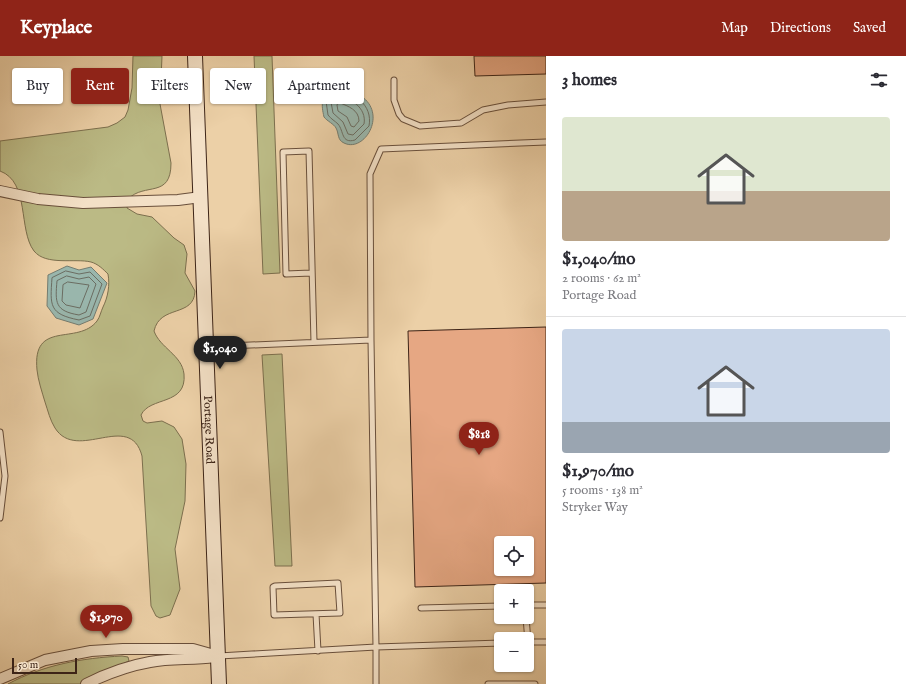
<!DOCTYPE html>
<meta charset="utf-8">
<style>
:root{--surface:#fff;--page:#f2f2f3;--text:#2b2b33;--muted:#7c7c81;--line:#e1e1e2;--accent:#8f2418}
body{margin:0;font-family:"IM FELL English",serif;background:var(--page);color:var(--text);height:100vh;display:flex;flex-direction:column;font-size:15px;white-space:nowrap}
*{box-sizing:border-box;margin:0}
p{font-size:13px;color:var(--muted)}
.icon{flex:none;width:22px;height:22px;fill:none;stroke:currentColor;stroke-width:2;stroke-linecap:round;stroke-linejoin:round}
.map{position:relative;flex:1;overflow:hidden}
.side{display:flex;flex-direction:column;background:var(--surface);width:360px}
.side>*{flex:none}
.top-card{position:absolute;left:12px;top:12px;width:380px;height:36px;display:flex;gap:8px}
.fabs{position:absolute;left:494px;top:480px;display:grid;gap:8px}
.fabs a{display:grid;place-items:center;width:40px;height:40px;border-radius:4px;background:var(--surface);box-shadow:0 1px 3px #0004;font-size:20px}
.scale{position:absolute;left:12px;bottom:10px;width:65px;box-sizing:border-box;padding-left:4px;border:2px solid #3d2417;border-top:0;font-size:11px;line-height:14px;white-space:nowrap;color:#3d2417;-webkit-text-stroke:3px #f3e0c6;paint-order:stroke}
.price{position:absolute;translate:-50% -34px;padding:0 9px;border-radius:14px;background:var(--accent);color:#fff;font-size:13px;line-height:26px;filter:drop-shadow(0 1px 2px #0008)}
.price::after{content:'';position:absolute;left:50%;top:24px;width:12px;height:9px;margin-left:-6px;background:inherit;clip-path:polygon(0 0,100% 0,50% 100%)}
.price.on{background:#222;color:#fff}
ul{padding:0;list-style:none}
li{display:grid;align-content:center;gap:8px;height:212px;padding:0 16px}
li+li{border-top:1px solid var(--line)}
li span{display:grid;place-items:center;height:124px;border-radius:4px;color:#555}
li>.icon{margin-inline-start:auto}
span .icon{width:72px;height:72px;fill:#fffc;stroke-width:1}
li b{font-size:17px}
h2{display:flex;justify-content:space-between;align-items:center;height:48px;padding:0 16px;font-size:17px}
.pill{padding:0 14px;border-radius:4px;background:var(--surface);box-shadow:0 1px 3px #0004;font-size:14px;line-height:36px}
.pill.on{background:var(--accent);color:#fff}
header{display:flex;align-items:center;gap:24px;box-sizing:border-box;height:56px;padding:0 20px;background:var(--accent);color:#fff}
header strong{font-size:19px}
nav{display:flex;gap:22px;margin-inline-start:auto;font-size:14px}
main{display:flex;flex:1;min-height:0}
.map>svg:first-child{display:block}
.green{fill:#bbba85;stroke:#7c6f4e}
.water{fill:#99b6ac;stroke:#747c70}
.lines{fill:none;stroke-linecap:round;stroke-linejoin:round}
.shore{stroke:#6b6d62;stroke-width:1}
.building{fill:#e6a783;stroke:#3d2417;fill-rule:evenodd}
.lane-casing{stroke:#694f3b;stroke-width:7}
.street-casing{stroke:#694f3b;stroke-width:12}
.secondary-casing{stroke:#3d2417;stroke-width:16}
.lane{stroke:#f3e0c6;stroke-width:5}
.street{stroke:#f3e0c6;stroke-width:10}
.secondary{stroke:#f3e0c6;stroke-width:14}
.labels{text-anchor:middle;stroke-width:3.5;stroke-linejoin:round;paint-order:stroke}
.street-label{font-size:12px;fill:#3d2417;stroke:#f3e0c6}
</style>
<header>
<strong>Keyplace</strong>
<nav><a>Map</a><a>Directions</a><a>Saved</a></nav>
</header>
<main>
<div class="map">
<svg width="546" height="628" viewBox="0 0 546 628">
<rect width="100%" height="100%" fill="#ecd0a7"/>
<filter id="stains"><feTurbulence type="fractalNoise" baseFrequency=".005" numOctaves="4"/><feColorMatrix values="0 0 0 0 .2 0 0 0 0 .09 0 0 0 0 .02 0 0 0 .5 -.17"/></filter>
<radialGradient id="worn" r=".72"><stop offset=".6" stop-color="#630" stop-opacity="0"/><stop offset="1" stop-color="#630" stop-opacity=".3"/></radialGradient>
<path class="green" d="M 133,0 L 162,0 L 160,48 L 171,107 C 171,143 145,126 128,143 L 127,152 L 137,158 L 152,161 L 174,182 L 184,189 L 187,198 L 185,217 L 195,235 C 194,262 160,248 154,275 C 160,292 182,299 184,318 C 187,350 150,340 141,359 L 143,365 L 147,367 L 162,365 L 174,371 L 182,383 L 186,408 L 185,445 L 175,493 L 180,533 L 170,559 L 160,562 L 156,560 L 151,550 L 142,400 C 130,354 77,407 55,372 C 50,364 48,355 45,346 C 42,336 38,324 37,314 C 32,263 78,290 97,265 C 100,261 101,255 103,251 C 108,241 110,229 108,218 C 103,213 98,208 91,206 C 75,202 46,210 34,195 C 18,174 30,126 0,115 L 0,85 L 108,71 L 117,67 L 125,61 L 128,54 L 132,32 Z
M 254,0 L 272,0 L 280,217 L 263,218 Z
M 282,298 L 292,510 L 275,510 L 262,299 Z
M 122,600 L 128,601 L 129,605 L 80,628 L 8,628 C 43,609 82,602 122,600 Z"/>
<path class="water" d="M 332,32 C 340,32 346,34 353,36 C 392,51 366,98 344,87 C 337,84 339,77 336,72 C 334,68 327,65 324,61 C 321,48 321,41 332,32 Z
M 67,210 L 79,214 L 91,211 L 107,227 L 93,263 L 79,269 L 56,262 L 47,250 L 48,219 Z"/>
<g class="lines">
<path class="shore" d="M 335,36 C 354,35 373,49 369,70 L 355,84 C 341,88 344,75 338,68 C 335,65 331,63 328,59 L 326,45 Z
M 335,41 C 350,40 367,52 364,68 L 353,79 L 348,78 L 343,66 L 333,57 L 331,46 Z
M 340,47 C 348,50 359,54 359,65 L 354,71 L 351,70 L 347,61 L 338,55 L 337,49 Z
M 66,215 L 79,218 L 90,216 L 102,228 L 90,260 L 79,264 C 49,258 50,250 52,222 Z
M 67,220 L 79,223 L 89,221 L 96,228 L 86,256 L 79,259 C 55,255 55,247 57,225 Z
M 68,226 L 89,229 L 80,252 L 66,249 L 62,245 L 63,229 Z"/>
</g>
<path class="building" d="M 474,0 L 546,0 L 546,18 L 475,20 Z
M 546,271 L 546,527 L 415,531 L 408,275 ZM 501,487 L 527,487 L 527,513 L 501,513 Z"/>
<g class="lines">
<g class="lane-casing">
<path id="lane" d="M 394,24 L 394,44 L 399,58 L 403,63 L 420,70 L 461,67 L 483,54 L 508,49 L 546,46
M 311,217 L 286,218 L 283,96 L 309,95 L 314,286
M 371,284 L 376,591 L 501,587
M 207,290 L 229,290 L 371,284 L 370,118 L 381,93 L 546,86
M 0,376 L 5,420 L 0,462
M 338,527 L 340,557 L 274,559 L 273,531 L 275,530 Z
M 527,549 L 546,549
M 421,552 L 501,550
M 316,558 L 318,595
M 526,561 L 528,586
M 527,586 L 546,586
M 219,600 L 376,591 L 376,628
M 488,628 L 535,628"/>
</g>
<g class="street-casing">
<path id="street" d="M 0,135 L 38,143 L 83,147 L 178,144 L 201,141
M 0,623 L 45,604 L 91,595 L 123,593 L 193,593 L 218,600
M 86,628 C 106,618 127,610 150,606 C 171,602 193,604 214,601"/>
</g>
<g class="secondary-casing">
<g id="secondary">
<path id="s1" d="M 195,0 L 219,628"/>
</g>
</g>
<use href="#lane" class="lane"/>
<use href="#street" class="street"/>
<use href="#secondary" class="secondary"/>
</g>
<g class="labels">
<g class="street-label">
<text dy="4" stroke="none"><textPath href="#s1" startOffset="374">Portage Road</textPath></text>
</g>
</g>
<rect width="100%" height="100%" filter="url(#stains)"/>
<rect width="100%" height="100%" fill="url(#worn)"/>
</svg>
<div class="fabs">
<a><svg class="icon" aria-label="locate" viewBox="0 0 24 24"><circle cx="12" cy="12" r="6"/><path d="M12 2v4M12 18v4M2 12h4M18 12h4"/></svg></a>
<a>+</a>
<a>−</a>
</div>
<div class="scale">50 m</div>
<b class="price on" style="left:220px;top:314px">$1,040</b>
<b class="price" style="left:479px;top:400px">$818</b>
<b class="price" style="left:106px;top:583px">$1,970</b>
<div class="top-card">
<a class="pill">Buy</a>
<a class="pill on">Rent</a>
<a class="pill">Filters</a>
<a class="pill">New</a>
<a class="pill">Apartment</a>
</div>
</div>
<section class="side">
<h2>3 homes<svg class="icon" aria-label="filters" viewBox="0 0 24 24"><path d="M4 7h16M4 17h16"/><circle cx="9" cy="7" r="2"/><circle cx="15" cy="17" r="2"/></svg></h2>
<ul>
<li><span style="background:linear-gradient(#dfe7d0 60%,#b9a48a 0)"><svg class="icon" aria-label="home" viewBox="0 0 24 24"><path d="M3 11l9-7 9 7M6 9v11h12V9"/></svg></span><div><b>$1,040/mo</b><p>2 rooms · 62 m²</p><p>Portage Road</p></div></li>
<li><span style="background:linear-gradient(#c9d6e8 75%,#9aa5b1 0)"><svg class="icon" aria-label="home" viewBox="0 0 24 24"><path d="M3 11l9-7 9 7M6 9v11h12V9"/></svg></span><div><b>$1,970/mo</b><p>5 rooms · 138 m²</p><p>Stryker Way</p></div></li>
</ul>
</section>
</main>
